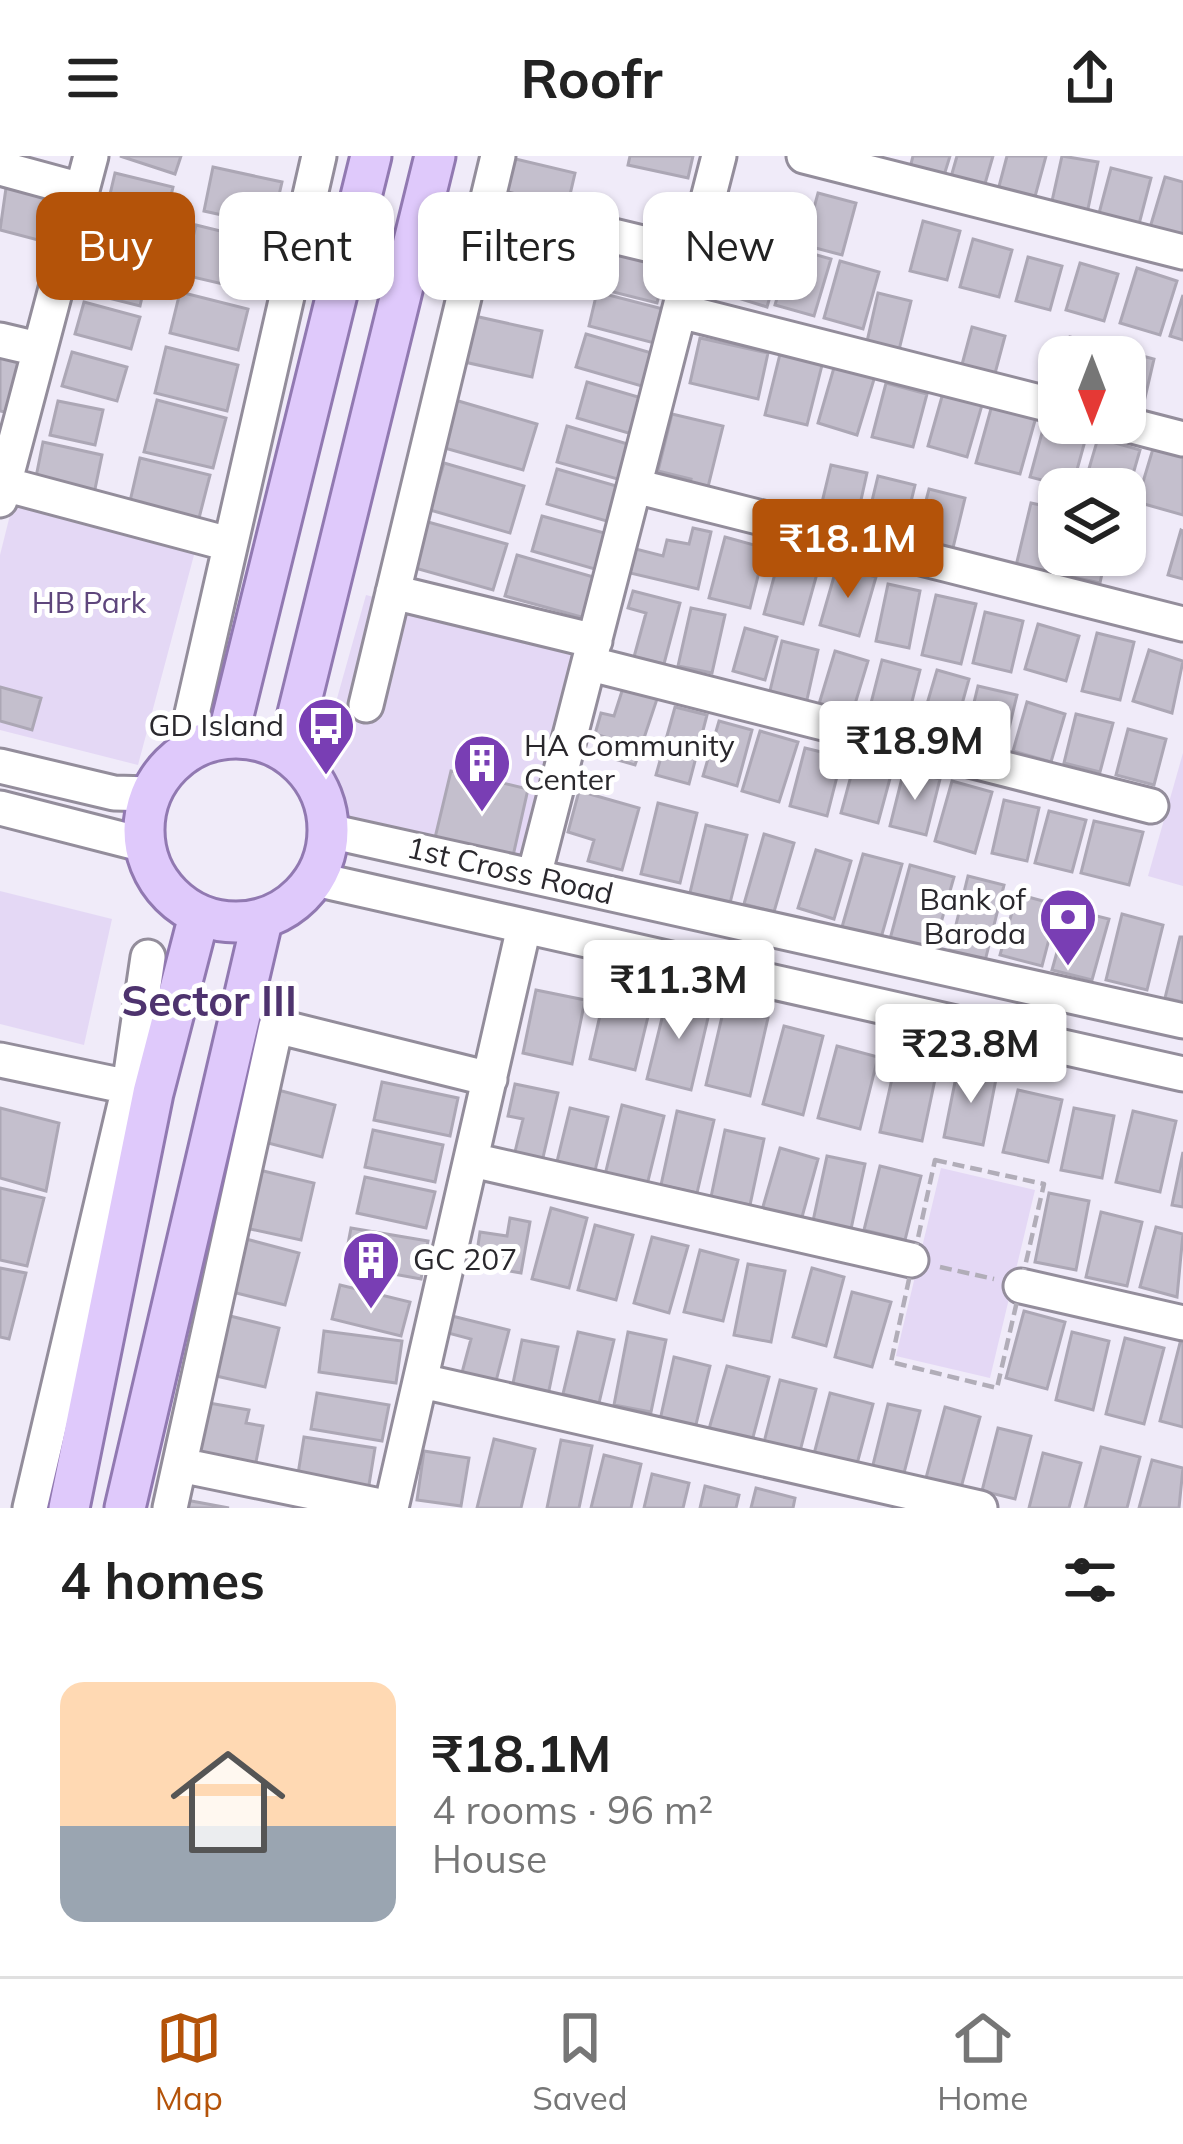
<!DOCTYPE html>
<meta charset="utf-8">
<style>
:root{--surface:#fff;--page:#f6f6f6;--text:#222;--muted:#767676;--line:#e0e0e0;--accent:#b45309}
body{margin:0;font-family:Mulish,sans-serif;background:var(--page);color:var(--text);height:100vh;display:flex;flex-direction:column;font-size:45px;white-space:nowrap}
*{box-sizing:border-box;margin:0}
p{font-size:39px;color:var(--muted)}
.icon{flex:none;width:66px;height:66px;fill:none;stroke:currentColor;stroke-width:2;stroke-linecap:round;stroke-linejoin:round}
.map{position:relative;height:1352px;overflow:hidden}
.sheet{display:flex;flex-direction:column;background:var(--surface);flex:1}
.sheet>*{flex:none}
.banner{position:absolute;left:36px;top:36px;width:1113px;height:108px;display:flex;gap:24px}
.needle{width:78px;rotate:180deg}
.tools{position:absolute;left:1038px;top:180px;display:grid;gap:24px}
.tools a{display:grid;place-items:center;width:108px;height:108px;border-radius:24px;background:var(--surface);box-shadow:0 3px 9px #0004;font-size:60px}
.price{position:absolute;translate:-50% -102px;padding:0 27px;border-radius:12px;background:#fff;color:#222;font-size:39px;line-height:78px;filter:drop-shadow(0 3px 6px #0008)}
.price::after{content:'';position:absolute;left:50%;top:72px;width:36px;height:27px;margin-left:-18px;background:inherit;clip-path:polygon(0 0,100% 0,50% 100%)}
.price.active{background:var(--accent);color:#fff}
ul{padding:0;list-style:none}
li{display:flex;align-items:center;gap:36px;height:300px;padding:0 60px}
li+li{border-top:3px solid var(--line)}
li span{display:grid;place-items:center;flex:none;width:336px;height:240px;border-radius:24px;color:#555}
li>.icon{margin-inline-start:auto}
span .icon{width:144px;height:144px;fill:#fffc;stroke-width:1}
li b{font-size:51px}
h2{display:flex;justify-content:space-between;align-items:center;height:144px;padding:0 60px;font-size:51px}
.chip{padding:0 42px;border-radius:24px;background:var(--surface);box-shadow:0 3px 9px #0004;font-size:42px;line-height:108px}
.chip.active{background:var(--accent);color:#fff}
header{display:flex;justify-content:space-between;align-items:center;height:156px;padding:0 60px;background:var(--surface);font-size:54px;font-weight:700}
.menu{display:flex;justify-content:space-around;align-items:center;height:168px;border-top:3px solid var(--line);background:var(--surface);font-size:33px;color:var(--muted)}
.menu a{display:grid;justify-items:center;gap:6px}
.menu .active{color:var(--accent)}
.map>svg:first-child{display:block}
.green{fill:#e4d8f5}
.building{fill:#c4bfcd;stroke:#aca7b5;stroke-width:3}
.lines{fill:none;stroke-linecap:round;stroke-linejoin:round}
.minor-casing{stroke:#938d9b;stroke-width:39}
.major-casing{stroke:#9179b1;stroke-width:45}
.path{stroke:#b1adb8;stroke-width:4.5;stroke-dasharray:12 6;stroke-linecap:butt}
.minor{stroke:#fff;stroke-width:33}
.major{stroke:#dfc9fb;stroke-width:39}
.labels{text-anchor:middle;stroke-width:10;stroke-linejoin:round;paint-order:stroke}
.park-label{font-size:30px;fill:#5e467c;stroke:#fff}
.poi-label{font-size:30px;fill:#2a282d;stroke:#fff;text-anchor:end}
.street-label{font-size:30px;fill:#2a282d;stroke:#fff}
.district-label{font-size:42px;font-weight:bold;fill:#4e336e;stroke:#fff}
</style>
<header><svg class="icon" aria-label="menu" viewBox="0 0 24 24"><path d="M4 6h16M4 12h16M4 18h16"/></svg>Roofr<svg class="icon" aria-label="share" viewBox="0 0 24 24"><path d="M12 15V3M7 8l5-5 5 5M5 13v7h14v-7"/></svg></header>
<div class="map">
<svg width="1183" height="1352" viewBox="0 0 1183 1352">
<rect width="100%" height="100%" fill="#f0ebf9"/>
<path class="green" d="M 16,335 L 198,384 L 138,609 L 0,574 L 0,399 Z
M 366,439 L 585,495 L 530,708 L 347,666 L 322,596 Z
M 1183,597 L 1183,730 L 1148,720 Z
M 0,735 L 112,763 L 84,889 L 0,868 Z
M 941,1012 L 1035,1034 L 990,1222 L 896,1200 Z"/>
<path class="building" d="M 120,0 L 181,0 L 175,18 Z
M 503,0 L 575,17 L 566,56 L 493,39 Z
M 630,0 L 693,0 L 688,22 L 628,9 Z
M 913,0 L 950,0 L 942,26 L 909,16 Z
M 957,0 L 993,0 L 982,38 L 949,28 Z
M 1007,0 L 1046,0 L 1033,48 L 997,38 Z
M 1062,0 L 1098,6 L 1086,62 L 1050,54 Z
M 213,11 L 282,26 L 272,70 L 204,55 Z
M 1111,12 L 1151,22 L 1137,76 L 1097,65 Z
M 115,17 L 173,31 L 166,61 L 108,47 Z
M 1165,21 L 1183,26 L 1183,84 L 1149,75 Z
M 7,25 L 69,42 L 57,89 L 0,74 Z
M 818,37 L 856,47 L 842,99 L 804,89 Z
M 506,57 L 584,79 L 570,128 L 492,106 Z
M 102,61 L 158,73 L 150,108 L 94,96 Z
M 923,65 L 960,75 L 947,124 L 910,115 Z
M 196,69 L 269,87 L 257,136 L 184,119 Z
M 736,78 L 784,92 L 767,151 L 719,136 Z
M 973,83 L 1012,94 L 999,141 L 960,131 Z
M 792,92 L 831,103 L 814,160 L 775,149 Z
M 610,97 L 666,110 L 657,147 L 601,133 Z
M 1028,101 L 1062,110 L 1050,154 L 1016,145 Z
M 840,105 L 879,116 L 863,173 L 824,162 Z
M 1080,107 L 1118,118 L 1104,165 L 1066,154 Z
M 94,111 L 146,124 L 140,150 L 88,137 Z
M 1137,112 L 1177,125 L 1160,179 L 1120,167 Z
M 180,136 L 248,153 L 238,194 L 170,177 Z
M 597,136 L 667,154 L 658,188 L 589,170 Z
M 878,137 L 911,145 L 898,198 L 866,190 Z
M 1183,139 L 1183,184 L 1170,180 Z
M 84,146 L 140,161 L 131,193 L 75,178 Z
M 470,159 L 542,175 L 532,221 L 460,205 Z
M 972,171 L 1005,180 L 993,225 L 960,216 Z
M 586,178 L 655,198 L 645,231 L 576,211 Z
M 1070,181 L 1103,189 L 1100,201 L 1066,201 Z
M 700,182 L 768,197 L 758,243 L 690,227 Z
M 166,191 L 238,209 L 227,255 L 155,237 Z
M 781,194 L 823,205 L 807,269 L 765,259 Z
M 1120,194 L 1154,203 L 1141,259 L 1125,255 L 1125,201 L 1118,201 Z
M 72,196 L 127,211 L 117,245 L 62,230 Z
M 0,201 L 21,207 L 5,256 L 0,255 Z
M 835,208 L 875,220 L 857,279 L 818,267 Z
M 587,226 L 645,243 L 635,279 L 577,262 Z
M 886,227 L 927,238 L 913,291 L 872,281 Z
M 943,237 L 982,249 L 967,301 L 928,290 Z
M 157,244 L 226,262 L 213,312 L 144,296 Z
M 455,244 L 537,268 L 523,314 L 441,291 Z
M 58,245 L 103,254 L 95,289 L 50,279 Z
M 992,249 L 1036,261 L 1020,318 L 976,307 Z
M 672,258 L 723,270 L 706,339 L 688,334 L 691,323 L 658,315 Z
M 1046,262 L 1088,274 L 1072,332 L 1030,321 Z
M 567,270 L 631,289 L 621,324 L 557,306 Z
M 1098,282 L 1140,294 L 1125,346 L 1125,333 L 1083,333 Z
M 43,286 L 102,299 L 94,338 L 35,326 Z
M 1155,286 L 1183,294 L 1183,359 L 1137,346 Z
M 140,302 L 210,319 L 197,370 L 128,354 Z
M 444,307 L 524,330 L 510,377 L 430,354 Z
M 831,309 L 867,317 L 855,371 L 818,363 Z
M 557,313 L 620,331 L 610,366 L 547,348 Z
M 878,320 L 915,329 L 902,383 L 865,374 Z
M 929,333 L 965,342 L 952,396 L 915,387 Z
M 1031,347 L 1059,353 L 1050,418 L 1016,410 Z
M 542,360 L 608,378 L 598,414 L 532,395 Z
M 428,366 L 507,388 L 493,434 L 415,412 Z
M 693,372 L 711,376 L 698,433 L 630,417 L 636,393 L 663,400 L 667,384 L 689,388 Z
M 1181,374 L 1183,375 L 1183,423 L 1168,419 Z
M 725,381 L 765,392 L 750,452 L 709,442 Z
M 517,399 L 597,422 L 585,462 L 505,440 Z
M 1068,399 L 1106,399 L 1100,427 L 1064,419 Z
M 779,403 L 818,414 L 803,468 L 764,458 Z
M 837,410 L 876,421 L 859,480 L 820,469 Z
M 888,428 L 920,435 L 909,492 L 876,485 Z
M 633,435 L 680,447 L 664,508 L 634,501 L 646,457 L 628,452 Z
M 936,439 L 976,448 L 961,508 L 922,499 Z
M 691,452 L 725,459 L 712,517 L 678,510 Z
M 985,456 L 1023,465 L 1011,516 L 973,507 Z
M 1038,468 L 1079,480 L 1066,525 L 1025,513 Z
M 745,472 L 777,481 L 765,524 L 733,515 Z
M 1097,477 L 1134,486 L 1120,544 L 1082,535 Z
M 782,485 L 818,494 L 806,548 L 769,539 Z
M 1149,494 L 1183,505 L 1172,557 L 1133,545 Z
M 835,495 L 868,505 L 852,558 L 819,548 Z
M 882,504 L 920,514 L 906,569 L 868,559 Z
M 937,514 L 969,523 L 952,584 L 919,575 Z
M 978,530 L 1017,539 L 1004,593 L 965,584 Z
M 0,531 L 41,542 L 32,574 L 0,565 Z
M 623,532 L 657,543 L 635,609 L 618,604 L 624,587 L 595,578 L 601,557 L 614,560 Z
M 1027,546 L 1065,558 L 1051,606 L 1013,595 Z
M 675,551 L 707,559 L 689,628 L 656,619 Z
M 1076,558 L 1113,567 L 1100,616 L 1064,607 Z
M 719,565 L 752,574 L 737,630 L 703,620 Z
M 1128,573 L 1166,583 L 1154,629 L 1116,619 Z
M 760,575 L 798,586 L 779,646 L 742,635 Z
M 805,592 L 842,601 L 827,660 L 790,650 Z
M 855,605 L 892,615 L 878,667 L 841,657 Z
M 904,614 L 940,623 L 926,679 L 890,670 Z
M 451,615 L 528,633 L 513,700 L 435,682 Z
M 952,625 L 992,636 L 975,697 L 935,685 Z
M 579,635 L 639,652 L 622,714 L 588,705 L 594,684 L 568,676 Z
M 1004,644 L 1039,652 L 1027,705 L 992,697 Z
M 658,647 L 697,657 L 680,727 L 641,718 Z
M 1049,655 L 1086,664 L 1072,716 L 1035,707 Z
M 1094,665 L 1143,676 L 1129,729 L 1081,717 Z
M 706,669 L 747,679 L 729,751 L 689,741 Z
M 764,678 L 794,687 L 774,756 L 744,748 Z
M 816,694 L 851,705 L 834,763 L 798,752 Z
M 863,698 L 902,708 L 881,782 L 842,771 Z
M 910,709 L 954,721 L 933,795 L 890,783 Z
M 968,720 L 1004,729 L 985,805 L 949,797 Z
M 1017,738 L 1058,749 L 1042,810 L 1000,799 Z
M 1069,753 L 1109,763 L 1092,824 L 1052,814 Z
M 1122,758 L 1163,769 L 1147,834 L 1106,824 Z
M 1180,781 L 1183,781 L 1183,846 L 1165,842 Z
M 607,829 L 653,840 L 635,914 L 590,903 Z
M 536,834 L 585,844 L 572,908 L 523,897 Z
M 668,838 L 711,849 L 691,934 L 647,923 Z
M 724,852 L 768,862 L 750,940 L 706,929 Z
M 784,870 L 823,880 L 803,959 L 763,948 Z
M 837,890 L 878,901 L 860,973 L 818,962 Z
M 896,905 L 937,914 L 922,985 L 880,976 Z
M 958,911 L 997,918 L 983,989 L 944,981 Z
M 382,926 L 458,942 L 450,980 L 374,964 Z
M 515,928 L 558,937 L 541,1010 L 513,1004 L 523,963 L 508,960 Z
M 278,934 L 335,949 L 322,1001 L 264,986 Z
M 1018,934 L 1062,944 L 1048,1006 L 1003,996 Z
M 622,949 L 664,960 L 647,1029 L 605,1019 Z
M 0,952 L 59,967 L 46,1035 L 0,1022 Z
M 570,952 L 608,961 L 592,1027 L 554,1018 Z
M 1074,952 L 1114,960 L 1102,1022 L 1061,1014 Z
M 677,955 L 714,964 L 697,1037 L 661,1029 Z
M 1133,955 L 1176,965 L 1160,1036 L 1116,1026 Z
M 373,974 L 443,989 L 435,1026 L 365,1011 Z
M 725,974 L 764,983 L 750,1049 L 711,1041 Z
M 780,992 L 818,1003 L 799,1072 L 760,1061 Z
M 1183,996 L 1183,1051 L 1172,1049 Z
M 827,1000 L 865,1008 L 851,1073 L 813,1065 Z
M 880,1010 L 921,1020 L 905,1084 L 864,1074 Z
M 255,1013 L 314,1027 L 301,1084 L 241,1071 Z
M 365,1021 L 435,1036 L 426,1072 L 357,1057 Z
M 0,1032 L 44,1042 L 27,1110 L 0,1104 Z
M 1049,1037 L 1089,1045 L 1076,1114 L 1035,1106 Z
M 551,1052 L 587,1062 L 569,1132 L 532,1123 Z
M 1101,1056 L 1142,1066 L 1127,1130 L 1086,1121 Z
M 510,1062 L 530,1066 L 521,1117 L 475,1109 L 480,1076 L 507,1080 Z
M 595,1069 L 633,1079 L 616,1144 L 578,1134 Z
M 1156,1071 L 1183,1078 L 1177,1141 L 1140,1131 Z
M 351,1072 L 428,1085 L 421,1123 L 344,1109 Z
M 652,1081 L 688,1090 L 669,1157 L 634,1147 Z
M 246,1083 L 299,1097 L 285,1149 L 232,1136 Z
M 700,1094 L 738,1104 L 723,1165 L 684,1156 Z
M 748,1108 L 785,1115 L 771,1186 L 734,1179 Z
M 0,1112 L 26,1117 L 9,1183 L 0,1181 Z
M 812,1112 L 844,1121 L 826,1190 L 793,1181 Z
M 340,1129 L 410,1146 L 401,1180 L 332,1163 Z
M 852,1136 L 891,1146 L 872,1211 L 835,1201 Z
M 1024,1155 L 1065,1166 L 1047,1233 L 1006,1222 Z
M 226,1159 L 279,1172 L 265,1231 L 212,1219 Z
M 452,1160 L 509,1174 L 494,1233 L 460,1224 L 471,1183 L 448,1177 Z
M 324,1175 L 402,1185 L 396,1227 L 319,1216 Z
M 578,1176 L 614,1184 L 599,1247 L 563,1238 Z
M 628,1176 L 666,1184 L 651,1256 L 614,1249 Z
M 1072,1176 L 1109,1185 L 1093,1254 L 1056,1244 Z
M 1125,1182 L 1164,1192 L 1144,1268 L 1106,1258 Z
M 522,1184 L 558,1191 L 547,1244 L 511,1237 Z
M 1180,1187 L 1183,1187 L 1183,1271 L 1160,1265 Z
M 674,1201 L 710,1210 L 693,1281 L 658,1273 Z
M 727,1210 L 769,1221 L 752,1285 L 709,1273 Z
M 780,1224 L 816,1233 L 798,1303 L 762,1294 Z
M 317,1237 L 389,1249 L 382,1285 L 311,1273 Z
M 830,1237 L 873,1248 L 857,1308 L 814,1298 Z
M 209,1247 L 249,1254 L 246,1267 L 263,1270 L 254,1316 L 198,1306 Z
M 888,1248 L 920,1255 L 903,1321 L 872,1313 Z
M 945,1251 L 980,1261 L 961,1332 L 926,1322 Z
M 998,1272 L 1031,1280 L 1015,1343 L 982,1335 Z
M 304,1281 L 375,1292 L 368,1335 L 297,1324 Z
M 494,1283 L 535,1293 L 521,1352 L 477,1352 Z
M 561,1284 L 592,1290 L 579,1352 L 547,1352 Z
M 1101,1291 L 1140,1301 L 1127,1352 L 1085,1352 Z
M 424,1295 L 469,1302 L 461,1350 L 417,1344 Z
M 1043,1297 L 1081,1307 L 1069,1352 L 1029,1352 Z
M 604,1299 L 641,1308 L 631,1352 L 591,1352 Z
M 1152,1304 L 1183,1312 L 1179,1352 L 1139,1352 Z
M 652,1318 L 689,1327 L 683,1352 L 644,1352 Z
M 705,1330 L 739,1339 L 736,1352 L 700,1352 Z
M 756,1332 L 795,1342 L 793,1352 L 751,1352 Z
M 186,1344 L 229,1352 L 184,1352 Z"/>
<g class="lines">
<g class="minor-casing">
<path id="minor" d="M 804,0 L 1183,96
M 0,12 L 81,34
M 485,49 L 692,99
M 680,155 L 1059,251
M 0,184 L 38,193
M 1121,267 L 1183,283
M 4,328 L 229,388
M 635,330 L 1183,468
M 0,344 L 91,0
M 393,436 L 595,485
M 591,508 L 1151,650
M 366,549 L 498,0
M 191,562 L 319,0
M 0,610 L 114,637 L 152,638
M 0,652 L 145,689
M 329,675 L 1183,865
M 534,720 L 719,0
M 315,723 L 1183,918
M 0,904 L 129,931
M 472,1004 L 911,1104
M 1021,1130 L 1183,1167
M 422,1225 L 980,1352
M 180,1309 L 390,1352
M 30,1352 L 129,931 L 148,801
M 170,1352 L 276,870 L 490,923
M 391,1352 L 524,771"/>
</g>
<g class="major-casing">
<path id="major" d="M 228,580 L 371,0
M144 674a92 92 0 1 1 184 0a92 92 0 1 1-184 0Z
M 288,598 L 435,0
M 69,1352 L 153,937 L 199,760
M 125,1352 L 262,765"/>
</g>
<path class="path" d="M 935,1004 L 1044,1028 L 997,1232 L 891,1206 Z
M 940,1111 L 994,1123"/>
<use href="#minor" class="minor"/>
<use href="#major" class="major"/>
</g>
<defs>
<g id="bus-pin" transform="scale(3)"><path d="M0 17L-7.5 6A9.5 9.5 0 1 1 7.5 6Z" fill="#793eb4" stroke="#fff"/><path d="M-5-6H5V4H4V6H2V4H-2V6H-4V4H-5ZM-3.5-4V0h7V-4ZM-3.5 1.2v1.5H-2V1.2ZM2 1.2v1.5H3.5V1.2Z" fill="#fff"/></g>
<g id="building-pin" transform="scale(3)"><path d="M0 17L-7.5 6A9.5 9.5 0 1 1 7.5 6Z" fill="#793eb4" stroke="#fff"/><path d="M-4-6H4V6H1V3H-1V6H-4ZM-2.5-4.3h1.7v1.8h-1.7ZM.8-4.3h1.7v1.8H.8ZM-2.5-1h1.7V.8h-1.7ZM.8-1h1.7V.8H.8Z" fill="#fff"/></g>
<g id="bank-pin" transform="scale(3)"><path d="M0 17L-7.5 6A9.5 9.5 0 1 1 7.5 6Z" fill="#793eb4" stroke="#fff"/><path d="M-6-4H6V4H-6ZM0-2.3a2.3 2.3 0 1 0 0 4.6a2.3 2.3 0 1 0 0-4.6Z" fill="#fff"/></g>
</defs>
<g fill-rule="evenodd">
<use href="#bus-pin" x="326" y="570"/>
<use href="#building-pin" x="482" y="607"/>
<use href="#bank-pin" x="1068" y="761"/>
<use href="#building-pin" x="371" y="1104"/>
</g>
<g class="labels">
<g class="park-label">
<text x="89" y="457">HB Park</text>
</g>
<g class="poi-label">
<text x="284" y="580">GD Island</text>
<text x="524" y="600" text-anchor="start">HA Community<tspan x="524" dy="34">Center</tspan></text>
<text x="1026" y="754">Bank of<tspan x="1026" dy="34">Baroda</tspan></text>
<text x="413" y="1114" text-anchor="start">GC 207</text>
</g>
<g class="street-label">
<text transform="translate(510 715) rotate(13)" y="10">1st Cross Road</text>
</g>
<g class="district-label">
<text x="209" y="860">Sector III</text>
</g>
</g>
</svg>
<div class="tools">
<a><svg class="needle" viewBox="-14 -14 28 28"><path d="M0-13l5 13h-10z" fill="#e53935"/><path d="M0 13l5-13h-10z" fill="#767676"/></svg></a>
<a><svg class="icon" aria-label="layers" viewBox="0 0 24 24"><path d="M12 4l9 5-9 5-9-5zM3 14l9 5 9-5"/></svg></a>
</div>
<b class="price active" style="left:848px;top:445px">₹18.1M</b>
<b class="price" style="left:915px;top:647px">₹18.9M</b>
<b class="price" style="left:679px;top:886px">₹11.3M</b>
<b class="price" style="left:971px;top:950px">₹23.8M</b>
<div class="banner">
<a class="chip active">Buy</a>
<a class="chip">Rent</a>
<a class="chip">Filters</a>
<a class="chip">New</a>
</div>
</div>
<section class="sheet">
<h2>4 homes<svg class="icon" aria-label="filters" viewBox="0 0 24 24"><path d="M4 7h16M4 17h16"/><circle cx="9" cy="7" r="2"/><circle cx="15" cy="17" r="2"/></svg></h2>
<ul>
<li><span style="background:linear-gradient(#ffd9b3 60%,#9aa5b1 0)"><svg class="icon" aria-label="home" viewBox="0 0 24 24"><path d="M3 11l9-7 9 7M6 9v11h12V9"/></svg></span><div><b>₹18.1M</b><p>4 rooms · 96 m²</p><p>House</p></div></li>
</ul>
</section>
<nav class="menu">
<a class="active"><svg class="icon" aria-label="map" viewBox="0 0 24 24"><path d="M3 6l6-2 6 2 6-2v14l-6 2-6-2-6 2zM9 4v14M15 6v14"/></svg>Map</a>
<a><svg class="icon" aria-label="saved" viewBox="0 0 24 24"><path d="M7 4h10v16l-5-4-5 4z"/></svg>Saved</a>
<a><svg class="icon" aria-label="home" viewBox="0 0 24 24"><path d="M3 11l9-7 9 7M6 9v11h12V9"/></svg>Home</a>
</nav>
